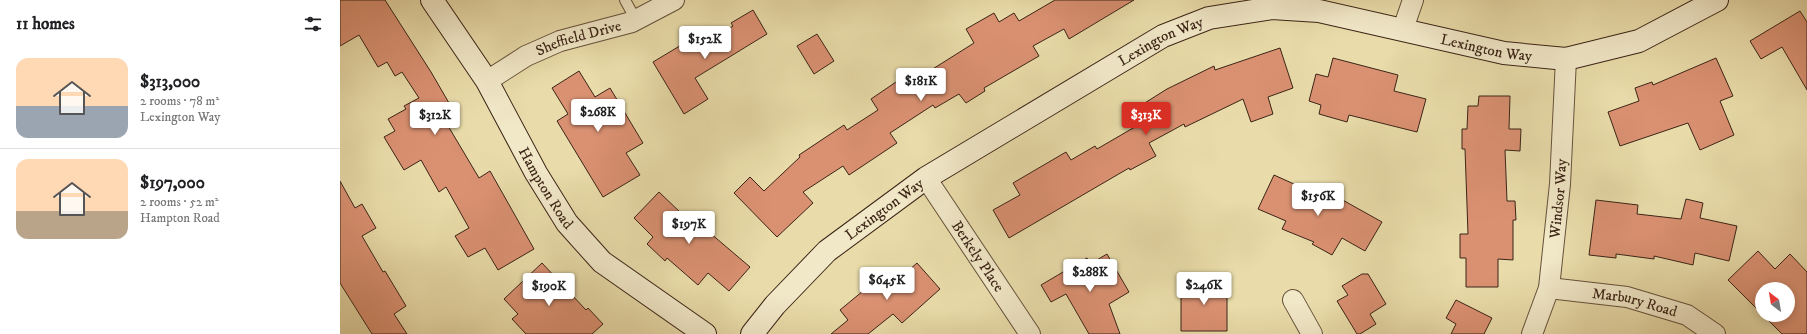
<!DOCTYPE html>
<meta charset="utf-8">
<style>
:root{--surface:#fff;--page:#f2f2f2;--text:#202124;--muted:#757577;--line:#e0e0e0;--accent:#d93025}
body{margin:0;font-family:"IM FELL DW Pica",serif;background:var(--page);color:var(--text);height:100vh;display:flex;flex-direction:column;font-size:15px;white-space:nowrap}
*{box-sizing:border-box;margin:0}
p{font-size:13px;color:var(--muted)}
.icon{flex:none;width:22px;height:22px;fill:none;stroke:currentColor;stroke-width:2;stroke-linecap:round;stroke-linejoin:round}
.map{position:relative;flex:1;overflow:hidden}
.details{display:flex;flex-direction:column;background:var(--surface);width:340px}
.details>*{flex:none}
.needle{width:26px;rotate:329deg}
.tools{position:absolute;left:1415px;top:282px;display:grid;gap:8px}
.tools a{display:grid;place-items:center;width:40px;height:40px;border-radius:50%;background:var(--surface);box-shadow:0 2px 10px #0003;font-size:20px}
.price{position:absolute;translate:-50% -34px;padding:0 9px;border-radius:4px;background:#fff;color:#222;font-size:13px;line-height:26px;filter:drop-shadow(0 1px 2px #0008)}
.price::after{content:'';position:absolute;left:50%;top:24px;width:12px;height:9px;margin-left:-6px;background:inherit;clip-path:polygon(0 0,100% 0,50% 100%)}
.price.selected{background:var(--accent);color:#fff}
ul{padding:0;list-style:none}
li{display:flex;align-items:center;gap:12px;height:100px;padding:0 16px}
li+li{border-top:1px solid var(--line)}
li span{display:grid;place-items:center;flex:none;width:112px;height:80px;border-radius:12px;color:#555}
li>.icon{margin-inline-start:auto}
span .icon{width:48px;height:48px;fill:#fffc;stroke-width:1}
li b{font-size:17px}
h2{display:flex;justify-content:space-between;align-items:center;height:48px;padding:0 16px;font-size:17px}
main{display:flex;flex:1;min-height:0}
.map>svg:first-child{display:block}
.building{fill:#da9172;stroke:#3b2416}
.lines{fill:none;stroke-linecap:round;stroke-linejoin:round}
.lane-casing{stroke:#66523b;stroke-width:12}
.street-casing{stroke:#66523b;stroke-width:22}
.secondary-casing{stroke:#3b2416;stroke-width:24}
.lane{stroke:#f1e8c8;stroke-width:10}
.street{stroke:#f1e8c8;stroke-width:20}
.secondary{stroke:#f1e8c8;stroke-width:22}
.labels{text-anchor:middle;stroke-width:3.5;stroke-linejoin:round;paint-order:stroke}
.street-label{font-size:15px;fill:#3b2416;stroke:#f1e8c8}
</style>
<main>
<section class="details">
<h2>11 homes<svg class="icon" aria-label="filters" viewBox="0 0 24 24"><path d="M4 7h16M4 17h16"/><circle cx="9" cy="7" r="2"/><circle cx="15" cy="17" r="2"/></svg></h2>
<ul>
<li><span style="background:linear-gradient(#ffd9b3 60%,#9aa5b1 0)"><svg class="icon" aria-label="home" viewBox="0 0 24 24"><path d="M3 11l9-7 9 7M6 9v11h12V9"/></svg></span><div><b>$313,000</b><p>2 rooms · 78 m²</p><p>Lexington Way</p></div></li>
<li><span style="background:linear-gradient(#ffd9b3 65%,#b9a48a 0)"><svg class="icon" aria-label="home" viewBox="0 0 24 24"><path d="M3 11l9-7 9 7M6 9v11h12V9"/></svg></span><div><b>$197,000</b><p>2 rooms · 52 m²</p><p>Hampton Road</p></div></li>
</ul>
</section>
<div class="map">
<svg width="1467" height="334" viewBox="0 0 1467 334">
<rect width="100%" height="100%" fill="#e9dcaa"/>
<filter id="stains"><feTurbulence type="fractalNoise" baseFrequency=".005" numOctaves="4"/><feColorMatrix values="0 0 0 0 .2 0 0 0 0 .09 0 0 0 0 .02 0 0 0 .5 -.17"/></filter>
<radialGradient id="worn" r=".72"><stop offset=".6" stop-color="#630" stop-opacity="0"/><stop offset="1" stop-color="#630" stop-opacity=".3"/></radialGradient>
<path class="building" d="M 0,0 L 45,0 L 91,72 L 109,103 L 98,109 L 139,178 L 150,171 L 194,249 L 158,270 L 145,248 L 128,257 L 115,236 L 129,228 L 106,187 L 99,192 L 81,160 L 64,170 L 44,137 L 55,131 L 48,119 L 66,109 L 64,106 L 79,98 L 62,72 L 55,76 L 47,62 L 38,67 L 19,35 L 0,46 Z
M 715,0 L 794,0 L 729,39 L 724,29 L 693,46 L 699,56 L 644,88 L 645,91 L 626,103 L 619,94 L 595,108 L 593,105 L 550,133 L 557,143 L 509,175 L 503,166 L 463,192 L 473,203 L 437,237 L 394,193 L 410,177 L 424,191 L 460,157 L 459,155 L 504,125 L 507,130 L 538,110 L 531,99 L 556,82 L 561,89 L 634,43 L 626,29 L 654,13 L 659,22 L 674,13 L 679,21 Z
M 413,10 L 427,34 L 355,78 L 368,99 L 344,114 L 313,62 L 353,38 L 359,47 L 393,26 L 391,23 Z
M 1460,11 L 1467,22 L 1467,90 L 1442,47 L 1421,59 L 1410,41 Z
M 477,34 L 494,61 L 474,74 L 457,46 Z
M 940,48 L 953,88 L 928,97 L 933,114 L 911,122 L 903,99 L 845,127 L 844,124 L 809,143 L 816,156 L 790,170 L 789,168 L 669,238 L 653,210 L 680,195 L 673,183 L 726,152 L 731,160 L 755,146 L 757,149 L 800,124 L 792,111 L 827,89 L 874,66 L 875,70 Z
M 993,58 L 1058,75 L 1054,91 L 1086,99 L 1077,132 L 1009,115 L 1007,122 L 979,114 L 981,105 L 969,101 L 976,74 L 988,77 Z
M 1376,58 L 1393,96 L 1380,101 L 1394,135 L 1360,150 L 1348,123 L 1280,146 L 1268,112 L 1299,101 L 1295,88 L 1312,82 L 1313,85 Z
M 239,71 L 255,97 L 270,88 L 303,143 L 286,153 L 300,175 L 263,197 L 217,121 L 228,114 L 212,88 Z
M 1139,96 L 1170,96 L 1169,129 L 1181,129 L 1180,151 L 1165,150 L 1167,201 L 1175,201 L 1176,220 L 1173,220 L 1173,260 L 1158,259 L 1158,287 L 1126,287 L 1126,258 L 1120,258 L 1120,234 L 1128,234 L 1125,149 L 1122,149 L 1122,129 L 1127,129 L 1128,106 L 1138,106 Z
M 934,175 L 996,203 L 999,198 L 1042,222 L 1025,251 L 1002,238 L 992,255 L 972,244 L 974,242 L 942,229 L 946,221 L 918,209 Z
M 0,181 L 15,208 L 22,204 L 36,228 L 22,236 L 43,272 L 45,271 L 66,306 L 54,314 L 67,334 L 32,334 L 0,283 Z
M 319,192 L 366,237 L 370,233 L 410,267 L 389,291 L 368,273 L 358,285 L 327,258 L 325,261 L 307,244 L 313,237 L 294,218 Z
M 1346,199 L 1363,203 L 1360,218 L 1397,226 L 1389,261 L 1355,253 L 1353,265 L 1314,256 L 1314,259 L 1276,254 L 1276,258 L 1249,255 L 1256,200 L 1298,205 L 1297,214 L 1341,219 Z
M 1418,251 L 1435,269 L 1450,254 L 1467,272 L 1467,334 L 1442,334 L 1423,315 L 1448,315 L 1448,289 L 1422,289 L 1422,314 L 1388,280 Z
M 767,254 L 789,292 L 769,304 L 780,334 L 749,334 L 726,294 L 711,302 L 701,285 L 747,258 L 750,264 Z
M 202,263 L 246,310 L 248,308 L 263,324 L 252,334 L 186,334 L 172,319 L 178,314 L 164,299 Z
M 577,263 L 600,289 L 562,323 L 553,314 L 528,334 L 491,334 L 508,320 L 500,310 L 529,286 L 528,284 L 543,270 L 554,283 Z
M 1022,274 L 1028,274 L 1046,304 L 1030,314 L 1036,324 L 1020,334 L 1017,334 L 997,301 L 1008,295 L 1002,286 Z
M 841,281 L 887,281 L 887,331 L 841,331 Z
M 1116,300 L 1152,318 L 1144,334 L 1111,334 L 1116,324 L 1106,318 Z"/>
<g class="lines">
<g class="lane-casing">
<path id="lane" d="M 285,0 L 296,20"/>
</g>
<g class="street-casing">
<g id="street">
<path d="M 1063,29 L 1073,0"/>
<path id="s1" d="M 147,81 L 186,56 L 220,41 L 292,22 L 334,0"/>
<path id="s2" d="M 586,178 L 690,334"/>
<path id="s3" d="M 1209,288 L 1287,297 L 1347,315 L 1375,334"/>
<path d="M 953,300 L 972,334"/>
<path id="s4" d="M 1192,334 L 1209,288 L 1220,184 L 1226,59"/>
</g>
</g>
<g class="secondary-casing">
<g id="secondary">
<path id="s5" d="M 92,0 L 147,81 L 196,173 L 227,223 L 262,262 L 365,334"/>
<path id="s6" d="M 412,334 L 435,305 L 487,251 L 586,178 L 823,36 L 869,18 L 932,8 L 979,11 L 1164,53 L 1226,59 L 1299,41 L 1377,0"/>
</g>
</g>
<use href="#lane" class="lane"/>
<use href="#street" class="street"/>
<use href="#secondary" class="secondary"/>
</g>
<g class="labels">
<g class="street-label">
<text dy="5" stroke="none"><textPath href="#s1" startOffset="102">Sheffield Drive</textPath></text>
<text dy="5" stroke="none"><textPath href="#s6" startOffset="507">Lexington Way</textPath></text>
<text dy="5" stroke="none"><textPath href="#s6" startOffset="843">Lexington Way</textPath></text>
<text dy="5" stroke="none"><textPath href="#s5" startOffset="220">Hampton Road</textPath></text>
<text dy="5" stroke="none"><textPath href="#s4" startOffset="139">Windsor Way</textPath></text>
<text dy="5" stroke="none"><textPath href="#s6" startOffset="183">Lexington Way</textPath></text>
<text dy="5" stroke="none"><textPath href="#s2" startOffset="94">Berkely Place</textPath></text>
<text dy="5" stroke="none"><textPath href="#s3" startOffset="87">Marbury Road</textPath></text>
</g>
</g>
<rect width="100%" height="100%" filter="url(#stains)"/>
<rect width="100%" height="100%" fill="url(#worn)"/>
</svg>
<div class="tools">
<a><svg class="needle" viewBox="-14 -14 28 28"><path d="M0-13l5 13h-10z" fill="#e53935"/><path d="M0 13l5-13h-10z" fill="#757577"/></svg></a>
</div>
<b class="price" style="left:365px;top:60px">$152K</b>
<b class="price" style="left:581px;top:102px">$181K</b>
<b class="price" style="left:258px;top:133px">$268K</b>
<b class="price" style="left:95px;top:136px">$312K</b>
<b class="price selected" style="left:806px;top:136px">$313K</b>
<b class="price" style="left:978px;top:217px">$156K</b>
<b class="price" style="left:349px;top:245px">$197K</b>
<b class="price" style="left:750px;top:293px">$288K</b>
<b class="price" style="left:547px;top:301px">$645K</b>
<b class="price" style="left:864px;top:306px">$246K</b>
<b class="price" style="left:209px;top:307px">$190K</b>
</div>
</main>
